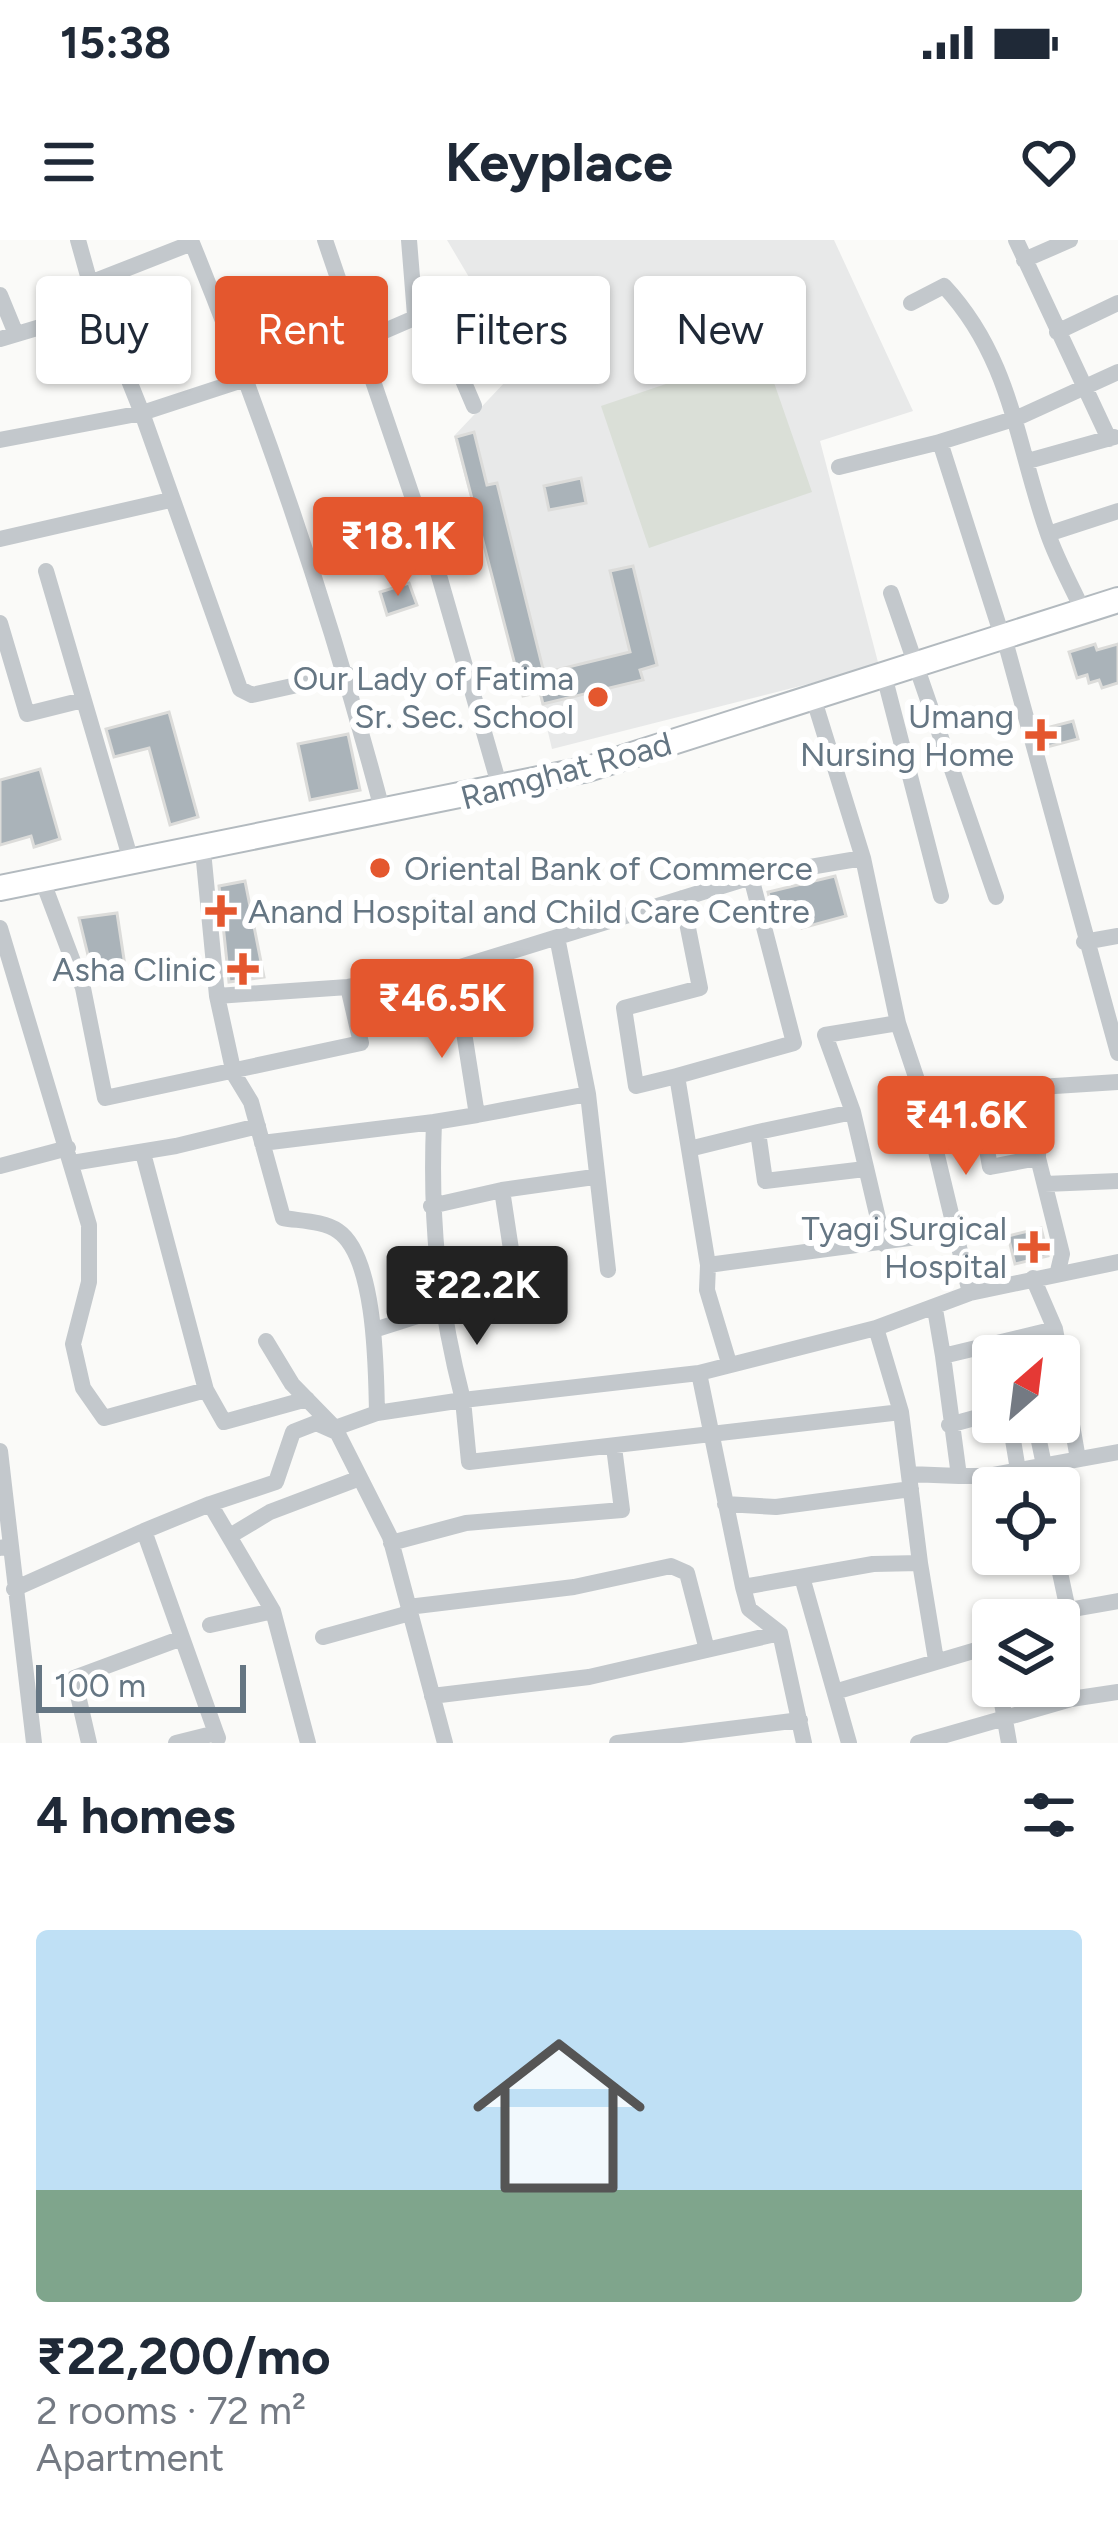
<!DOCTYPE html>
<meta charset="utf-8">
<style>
:root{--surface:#fff;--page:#f6f6f7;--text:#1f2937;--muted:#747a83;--line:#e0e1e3;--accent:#e4572e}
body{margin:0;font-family:Figtree,sans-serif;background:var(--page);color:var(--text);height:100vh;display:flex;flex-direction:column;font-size:45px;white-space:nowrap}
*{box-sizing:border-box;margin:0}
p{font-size:39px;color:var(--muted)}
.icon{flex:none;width:66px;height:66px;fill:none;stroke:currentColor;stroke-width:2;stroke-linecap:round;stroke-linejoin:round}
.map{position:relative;height:1503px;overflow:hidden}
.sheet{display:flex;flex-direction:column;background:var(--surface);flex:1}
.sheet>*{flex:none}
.hud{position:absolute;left:36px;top:36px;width:1047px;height:108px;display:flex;gap:24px}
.needle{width:78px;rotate:28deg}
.tools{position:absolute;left:972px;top:1095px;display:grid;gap:24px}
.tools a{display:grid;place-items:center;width:108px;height:108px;border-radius:12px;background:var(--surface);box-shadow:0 3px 9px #0004;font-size:60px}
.scale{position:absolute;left:36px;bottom:30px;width:210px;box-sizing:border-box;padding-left:12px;border:6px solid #657683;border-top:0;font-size:33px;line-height:42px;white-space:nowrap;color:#657683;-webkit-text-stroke:9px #fff;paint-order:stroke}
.price{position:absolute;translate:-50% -102px;padding:0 27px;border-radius:12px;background:var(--accent);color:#fff;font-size:39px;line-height:78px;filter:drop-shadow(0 3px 6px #0008)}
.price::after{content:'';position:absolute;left:50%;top:72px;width:36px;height:27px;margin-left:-18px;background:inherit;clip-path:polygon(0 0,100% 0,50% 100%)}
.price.selected{background:#222;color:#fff}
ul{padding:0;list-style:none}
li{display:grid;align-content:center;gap:24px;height:636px;padding:0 36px}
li+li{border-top:3px solid var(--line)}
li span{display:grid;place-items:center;height:372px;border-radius:12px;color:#555}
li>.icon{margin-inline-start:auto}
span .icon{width:216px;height:216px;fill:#fffc;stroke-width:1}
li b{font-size:51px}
h2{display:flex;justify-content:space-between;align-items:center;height:144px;padding:0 36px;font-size:51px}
.chip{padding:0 42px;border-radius:12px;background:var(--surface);box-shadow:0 3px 9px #0004;font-size:42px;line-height:108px}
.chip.selected{background:var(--accent);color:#fff}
.status{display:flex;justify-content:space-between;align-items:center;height:84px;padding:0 60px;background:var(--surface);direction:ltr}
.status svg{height:33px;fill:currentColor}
header{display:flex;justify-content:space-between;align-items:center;height:156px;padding:0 36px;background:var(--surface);font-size:54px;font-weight:700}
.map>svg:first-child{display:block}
.built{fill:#e8e9e9}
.green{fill:#dadfd7}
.building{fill:#aab3b9;stroke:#dcdcda;stroke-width:3}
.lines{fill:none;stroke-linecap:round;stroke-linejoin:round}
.secondary-casing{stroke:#b3babf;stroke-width:28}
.minor{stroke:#c3c8cc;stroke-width:16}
.secondary{stroke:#fff;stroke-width:24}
.poi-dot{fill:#e4572e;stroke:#fff;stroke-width:4.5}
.labels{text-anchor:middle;stroke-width:12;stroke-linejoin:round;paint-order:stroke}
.poi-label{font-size:33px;fill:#657683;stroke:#fff;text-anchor:end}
.street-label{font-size:33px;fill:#657683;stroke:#fff}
</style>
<div class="status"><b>15:38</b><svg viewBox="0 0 49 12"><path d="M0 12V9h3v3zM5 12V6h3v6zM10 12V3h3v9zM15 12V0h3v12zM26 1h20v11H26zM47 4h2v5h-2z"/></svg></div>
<header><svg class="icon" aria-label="menu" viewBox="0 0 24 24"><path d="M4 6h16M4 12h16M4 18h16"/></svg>Keyplace<svg class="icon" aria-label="heart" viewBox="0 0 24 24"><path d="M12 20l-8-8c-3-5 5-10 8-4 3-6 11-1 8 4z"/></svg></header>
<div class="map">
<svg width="1118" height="1503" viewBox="0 0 1118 1503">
<rect width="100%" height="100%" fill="#fafaf8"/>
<path class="built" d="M 447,0 L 834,0 L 913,171 L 820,201 L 879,426 L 552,509 L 539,454 L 523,456 L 454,196 L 521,125 Z"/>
<path class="green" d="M 763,111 L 812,252 L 649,308 L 601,166 Z"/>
<path class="building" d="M 474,192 L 487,245 L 497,243 L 544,433 L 630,412 L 610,331 L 633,326 L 657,425 L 640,430 L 643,440 L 543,464 L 540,452 L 523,456 L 456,197 Z
M 581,238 L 586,263 L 549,270 L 544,246 Z
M 409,343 L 417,365 L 387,375 L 380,352 Z
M 1095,404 L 1097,410 L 1118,404 L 1118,443 L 1102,448 L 1099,440 L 1089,443 L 1087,435 L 1077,438 L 1069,412 Z
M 169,472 L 198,577 L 170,585 L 149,508 L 114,517 L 106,489 Z
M 1073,481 L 1078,499 L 1047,507 L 1042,489 Z
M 348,494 L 360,550 L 310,560 L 298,504 Z
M 40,529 L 60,599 L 34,607 L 31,596 L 0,605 L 0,540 Z
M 835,636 L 846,676 L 802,688 L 798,673 L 775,679 L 768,652 Z
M 245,641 L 264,737 L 229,742 L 219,646 Z
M 117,673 L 127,739 L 95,744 L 79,678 Z
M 1041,988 L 1048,1016 L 1015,1024 L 1008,996 Z"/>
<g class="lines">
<g class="secondary-casing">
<path id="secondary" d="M 0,648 L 588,529 L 1118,360"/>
</g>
<path class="minor" d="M 78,0 L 90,43 L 192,3 C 268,189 332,379 383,573
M 325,0 L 438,332 L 500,548
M 409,0 L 415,75
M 1016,0 L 1109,199
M 1024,20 L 1070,0
M 90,43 L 142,173 L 240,449 L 252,455 L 347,434
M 0,55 L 16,94
M 911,63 L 944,46 C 1012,119 1016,204 1048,294 C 1057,320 1071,345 1083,371
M 1057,92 L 1118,63
M 0,99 L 97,70
M 0,200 L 142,173 L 359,102 L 433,70 L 474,166
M 940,202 L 1017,178 L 1118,132
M 1028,221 L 1114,197
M 839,227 L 940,202 L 1002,396
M 1048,294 L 1118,271
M 0,299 L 170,260
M 46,331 L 132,624
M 891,353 L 996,657
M 0,383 L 27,474 L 83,460
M 1007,408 L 1118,813
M 887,447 L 941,656
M 814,460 L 863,618 L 898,783 L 924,861 L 970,1053
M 204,621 L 217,756 L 234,834 L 251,862 L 283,978 C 300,981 324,981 338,991 C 376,1017 376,1130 377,1173
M 46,650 L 83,748 L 105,858 L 361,803 L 348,747
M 0,688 L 89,985 L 89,1042 L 73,1104 L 83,1148 L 104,1178 L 206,1150 L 143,913
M 557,697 L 588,854 L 608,1030
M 1084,702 L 1118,696
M 454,729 L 751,637
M 217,756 L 348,747 L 454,729 L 477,875 L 434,882 C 430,982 438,1063 463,1160 L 699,1133 L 876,1088
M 677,836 L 636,846 L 624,768 L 700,748 L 682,658
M 1039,847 L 1118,842
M 977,852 L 990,927 L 1038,918
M 924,861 L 1039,847 L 1038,918 L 1062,1014 L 1058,1031
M 853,872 L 758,892 L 765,941 L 865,929
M 477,875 L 588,854
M 262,903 L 434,882
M 689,909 L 758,892
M 72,923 L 176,906 L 258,886
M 0,926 L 68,908
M 1045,944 L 1118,941
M 431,966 L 502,950
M 884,1004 L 853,872 L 825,795 L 898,783
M 708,1025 L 954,992
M 1033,1038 L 1055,1089 L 1078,1219
M 517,1049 L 502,950 L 594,937
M 935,1069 L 943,1116
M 374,1090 L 440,1069
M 1019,1098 L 1022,1116
M 266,1101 L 292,1144 L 335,1188 L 390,1297 L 445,1503
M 729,1123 L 707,1050 L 708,1025 L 677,836 L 794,803 L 751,637 L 863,618
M 699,1133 L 743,1347 L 873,1324 L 920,1323 L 901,1172 L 876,1088 L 970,1053 L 1118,1022
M 206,1150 L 224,1182 L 307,1159
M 1010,1182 L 1018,1230 L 1036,1248
M 1035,1182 L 1044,1225
M 949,1185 L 993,1173
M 335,1188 L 377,1173 L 463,1160 L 469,1222 L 901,1172
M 0,1211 L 11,1306
M 909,1234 L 959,1236 L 943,1116 L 1055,1089
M 959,1236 L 987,1236 L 1118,1212
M 210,1264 L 276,1242 L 293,1192 L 316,1183 L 334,1191
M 725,1264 L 776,1267 L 911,1249
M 230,1296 L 270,1272 L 360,1238
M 391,1303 L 466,1283 L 622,1270 L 614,1207
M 0,1308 L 11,1306 L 34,1503
M 1056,1314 L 1068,1370 L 1118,1361
M 920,1323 L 936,1420
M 802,1337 L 849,1503
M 743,1347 L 749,1369 L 780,1393 L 804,1503
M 14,1349 L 144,1291
M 408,1367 L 574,1347 L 671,1326 L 687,1333 L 706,1406
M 210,1385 L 273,1371
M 323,1397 L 410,1373
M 999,1446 L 1009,1503
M 838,1451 L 990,1406
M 432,1456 L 589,1437 L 780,1393
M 216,1493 L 144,1291 L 210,1264 L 273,1371 L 308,1503
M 89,1503 L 74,1438 L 182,1398
M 176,1503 L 216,1493 L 218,1498
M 617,1503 L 800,1480
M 918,1503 L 1071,1459 L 1118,1452"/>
<use href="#secondary" class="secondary"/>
</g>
<g class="poi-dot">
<circle cx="598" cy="457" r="12"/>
<path d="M1035 477h12v12h12v12h-12v12h-12v-12h-12v-12h12z"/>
<circle cx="380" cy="628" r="12"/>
<path d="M215 653h12v12h12v12h-12v12h-12v-12h-12v-12h12z"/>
<path d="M237 711h12v12h12v12h-12v12h-12v-12h-12v-12h12z"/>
<path d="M1028 989h12v12h12v12h-12v12h-12v-12h-12v-12h12z"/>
</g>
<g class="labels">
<g class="poi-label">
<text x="574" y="450">Our Lady of Fatima<tspan x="574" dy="38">Sr. Sec. School</tspan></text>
<text x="1014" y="488">Umang<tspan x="1014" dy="38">Nursing Home</tspan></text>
<text x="404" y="640" text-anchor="start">Oriental Bank of Commerce</text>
<text x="248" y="683" text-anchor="start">Anand Hospital and Child Care Centre</text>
<text x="216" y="741">Asha Clinic</text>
<text x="1007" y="1000">Tyagi Surgical<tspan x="1007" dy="38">Hospital</tspan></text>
</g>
<g class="street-label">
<text transform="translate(566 530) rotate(-15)" y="12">Ramghat Road</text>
</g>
</g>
</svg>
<div class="tools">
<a><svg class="needle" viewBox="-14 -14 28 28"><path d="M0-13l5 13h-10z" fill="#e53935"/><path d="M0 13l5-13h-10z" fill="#747a83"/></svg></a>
<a><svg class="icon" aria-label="locate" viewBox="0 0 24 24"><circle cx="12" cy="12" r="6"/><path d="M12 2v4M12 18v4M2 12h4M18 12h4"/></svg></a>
<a><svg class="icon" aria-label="layers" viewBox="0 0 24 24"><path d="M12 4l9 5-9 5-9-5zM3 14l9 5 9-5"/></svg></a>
</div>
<div class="scale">100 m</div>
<b class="price" style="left:398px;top:359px">₹18.1K</b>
<b class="price" style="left:442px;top:821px">₹46.5K</b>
<b class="price" style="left:966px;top:938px">₹41.6K</b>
<b class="price selected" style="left:477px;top:1108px">₹22.2K</b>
<div class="hud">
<a class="chip">Buy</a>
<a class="chip selected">Rent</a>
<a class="chip">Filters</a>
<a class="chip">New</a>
</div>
</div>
<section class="sheet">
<h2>4 homes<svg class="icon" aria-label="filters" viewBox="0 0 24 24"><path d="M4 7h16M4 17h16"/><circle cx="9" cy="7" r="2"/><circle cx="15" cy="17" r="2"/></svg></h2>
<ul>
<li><span style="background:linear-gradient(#bfe0f5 70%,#7fa58c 0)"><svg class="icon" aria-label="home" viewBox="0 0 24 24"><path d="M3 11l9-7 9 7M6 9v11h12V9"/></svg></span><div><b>₹22,200/mo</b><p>2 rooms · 72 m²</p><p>Apartment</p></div></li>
</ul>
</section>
